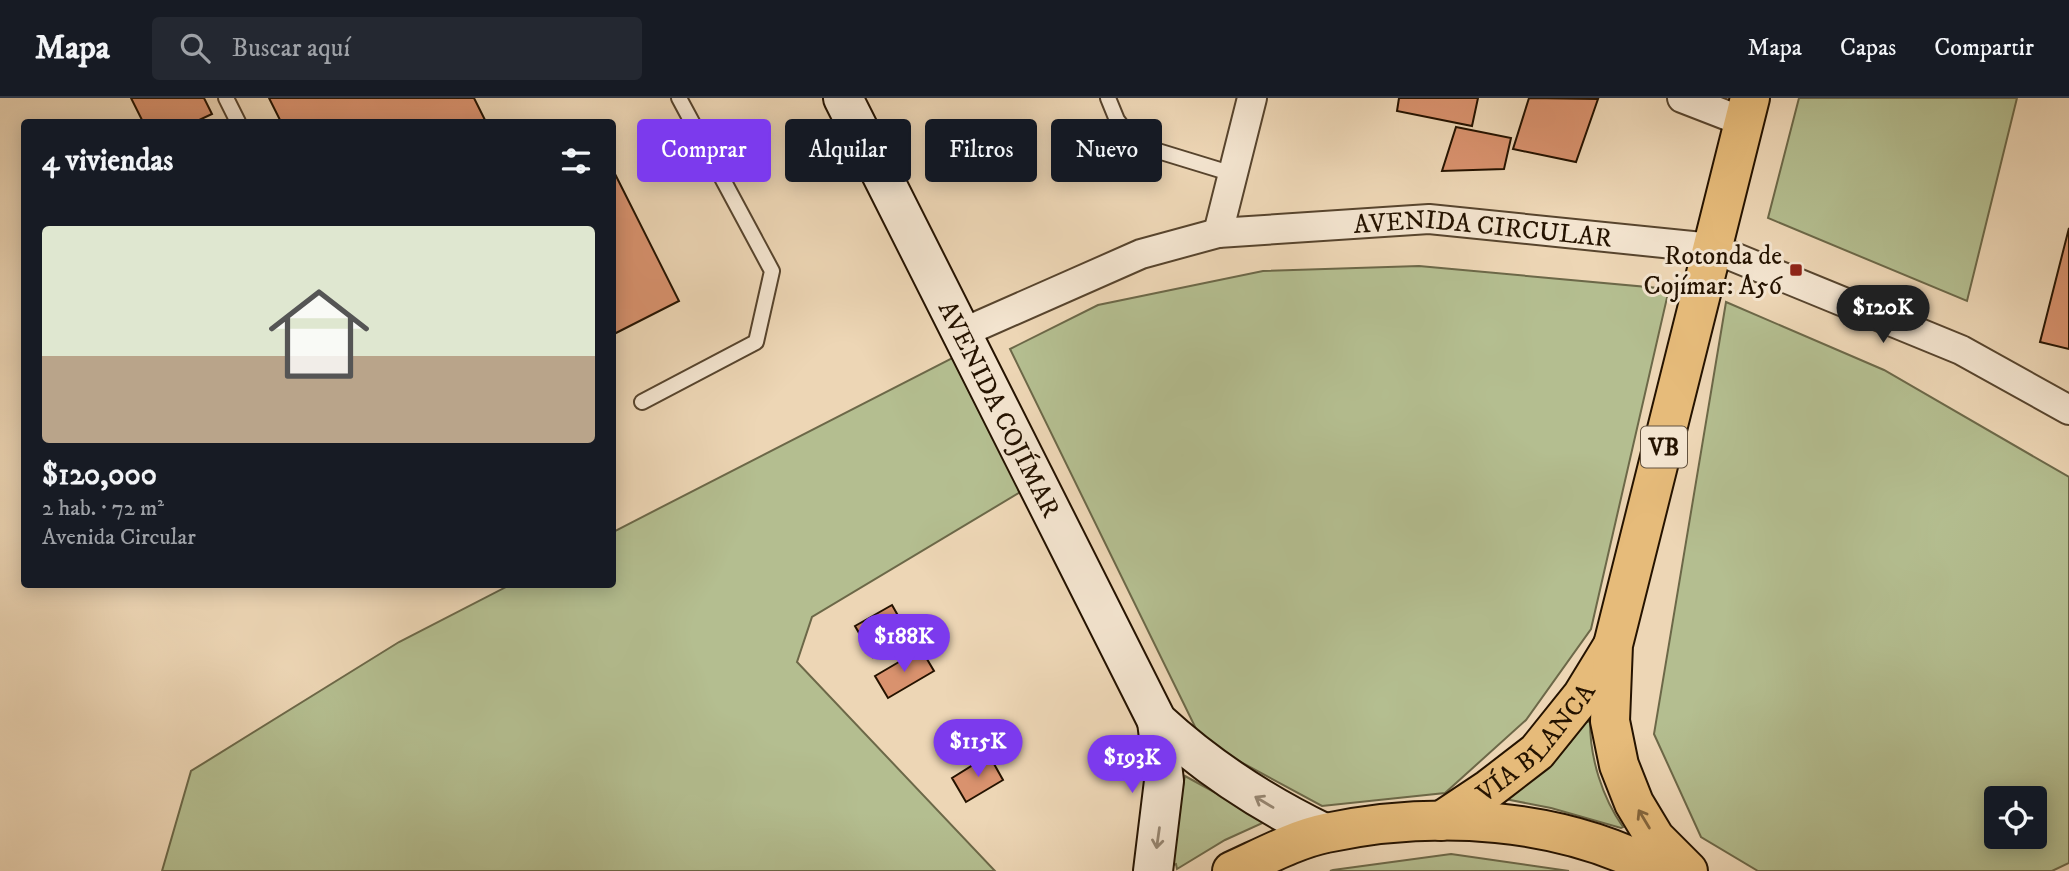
<!DOCTYPE html>
<html lang="es">
<meta charset="utf-8">
<style>
:root{--surface:#171b24;--page:#242831;--text:#f1f3f6;--muted:#9ea1a6;--line:#363941;--accent:#7c3aed}
body{margin:0;font-family:"IM FELL DW Pica",serif;background:var(--page);color:var(--text);height:100vh;display:flex;flex-direction:column;font-size:26px;white-space:nowrap}
*{box-sizing:border-box;margin:0}
p{font-size:23px;color:var(--muted)}
.icon{flex:none;width:38px;height:38px;fill:none;stroke:currentColor;stroke-width:2;stroke-linecap:round;stroke-linejoin:round}
.map{position:relative;flex:1;overflow:hidden}
.details{position:absolute;left:21px;top:21px;width:595px;height:469px;display:flex;flex-direction:column;background:var(--surface);border-radius:7px;box-shadow:0 4px 18px #0003}
.details>*{flex:none}
.top-card{position:absolute;left:637px;top:21px;width:665px;height:63px;display:flex;gap:14px}
.tools{position:absolute;left:1984px;top:688px;display:grid;gap:14px}
.tools a{display:grid;place-items:center;width:63px;height:63px;border-radius:7px;background:var(--surface);box-shadow:0 4px 18px #0003;font-size:35px}
.price{position:absolute;translate:-50% -60px;padding:0 16px;border-radius:24px;background:var(--accent);color:#fff;font-size:23px;line-height:46px;filter:drop-shadow(0 2px 4px #0008)}
.price::after{content:'';position:absolute;left:50%;top:42px;width:21px;height:16px;margin-left:-10px;background:inherit;clip-path:polygon(0 0,100% 0,50% 100%)}
.price.selected{background:#222;color:#fff}
ul{padding:0;list-style:none}
li{display:grid;align-content:center;gap:14px;height:371px;padding:0 21px}
li span{display:grid;place-items:center;height:217px;border-radius:7px;color:#555}
li>.icon{margin-inline-start:auto}
span .icon{width:126px;height:126px;fill:#fffc;stroke-width:1}
li b{font-size:30px}
h2{display:flex;justify-content:space-between;align-items:center;height:84px;padding:0 21px;font-size:30px}
.tag{padding:0 24px;border-radius:7px;background:var(--surface);box-shadow:0 4px 18px #0003;font-size:24px;line-height:63px}
.tag.selected{background:var(--accent);color:#fff}
header{display:flex;align-items:center;gap:42px;box-sizing:border-box;height:98px;padding:0 35px;background:var(--surface);border-bottom:2px solid var(--line)}
header strong{font-size:33px}
nav{display:flex;gap:38px;margin-inline-start:auto;font-size:24px}
.search{width:490px;height:63px;background:var(--page);display:flex;align-items:center;gap:18px;box-sizing:border-box;padding:0 24px;border-radius:7px;color:var(--muted);font-size:26px}
.map>svg:first-child{display:block}
.green{fill:#b4be90;stroke:#6c6848;stroke-width:2;fill-rule:evenodd}
.building{fill:#d9926e;stroke:#251300;stroke-width:2}
.lines{fill:none;stroke-linecap:round;stroke-linejoin:round}
.lane-casing{stroke:#57442d;stroke-width:18}
.street-casing{stroke:#57442d;stroke-width:32}
.secondary-casing{stroke:#251300;stroke-width:42}
.primary-casing{stroke:#251300;stroke-width:42}
.lane{stroke:#f3e4cf;stroke-width:14}
.street{stroke:#f3e4cf;stroke-width:28}
.secondary{stroke:#f3e4cf;stroke-width:38}
.primary{stroke:#e6bb7a;stroke-width:38}
.oneway{stroke:#968672}
.oneway2{stroke:#86673d}
.poi-dot{fill:#8f2418;stroke:#f3e4cf;stroke-width:2.5}
.labels{text-anchor:middle;stroke-width:6;stroke-linejoin:round;paint-order:stroke}
.shield{fill:#f3e4cf;stroke:#63523e;stroke-width:2}
.shield-label{font-size:24px;font-weight:bold;fill:#251300}
.street-label{font-size:26px;fill:#251300;stroke:#f3e4cf}
.poi-label{font-size:26px;fill:#251300;stroke:#f3e4cf;text-anchor:end}
</style>
<header>
<strong>Mapa</strong>
<div class="search"><svg class="icon" aria-label="search" viewBox="0 0 24 24"><circle cx="10" cy="10" r="6"/><path d="M15 15l6 6"/></svg>Buscar aquí</div>
<nav><a>Mapa</a><a>Capas</a><a>Compartir</a></nav>
</header>
<div class="map">
<svg width="2069" height="773" viewBox="0 0 2069 773">
<rect width="100%" height="100%" fill="#edd6b5"/>
<filter id="stains"><feTurbulence type="fractalNoise" baseFrequency=".00286" numOctaves="4"/><feColorMatrix values="0 0 0 0 .2 0 0 0 0 .09 0 0 0 0 .02 0 0 0 .5 -.17"/></filter>
<radialGradient id="worn" r=".72"><stop offset=".6" stop-color="#630" stop-opacity="0"/><stop offset="1" stop-color="#630" stop-opacity=".3"/></radialGradient>
<path class="green" d="M 1799,0 L 2017,0 L 1967,203 L 1768,120 Z
M 1419,168 L 1669,191 L 1591,531 L 1526,622 L 1445,695 L 1322,708 L 1202,643 L 1010,251 L 1098,207 L 1263,173 Z
M 1726,204 L 1884,272 L 2069,379 L 2069,765 L 2052,773 L 1758,773 L 1701,739 L 1654,636 ZM 1997,700 L 2035,700 L 2035,738 L 1997,738 Z
M 962,255 L 1027,390 L 812,519 L 797,564 L 995,773 L 162,773 L 191,673 L 399,544 L 510,487 L 612,486 L 613,434 Z
M 1585,623 L 1590,624 C 1590,660 1602,699 1623,729 L 1621,730 L 1551,710 L 1505,701 C 1540,675 1562,661 1585,623 Z
M 1185,678 L 1267,723 L 1225,742 L 1177,771 L 1176,766 L 1167,769 Z
M 1451,756 L 1569,773 L 1330,773 L 1333,772 Z"/>
<path class="building" d="M 131,0 L 204,0 L 212,16 L 195,24 L 143,24 Z
M 269,0 L 474,0 L 486,24 L 281,24 Z
M 1399,0 L 1478,0 L 1472,28 L 1397,13 Z
M 1529,0 L 1598,1 L 1576,64 L 1513,51 Z
M 1456,29 L 1511,40 L 1504,71 L 1442,73 Z
M 612,70 L 679,203 L 612,237 Z
M 2069,130 L 2069,251 L 2040,244 Z
M 892,507 L 909,537 L 873,559 L 855,528 Z
M 921,551 L 934,573 L 888,600 L 875,578 Z
M 989,657 L 1003,682 L 966,704 L 952,680 Z"/>
<g class="lines">
<g class="lane-casing">
<path id="lane" d="M 226,0 L 238,24
M 1108,0 L 1117,22 L 1135,46 L 1233,76
M 642,304 L 756,244 L 772,173 L 679,0"/>
</g>
<g class="street-casing">
<g id="street">
<path d="M 1682,0 L 1744,24"/>
<path d="M 1218,135 L 1252,0"/>
<path id="s1" d="M 962,235 L 1141,156 L 1218,135 L 1429,121 L 1712,150 L 1961,252 L 2069,312"/>
</g>
</g>
<g class="secondary-casing">
<g id="secondary">
<path id="s2" d="M 843,0 L 1157,623 C 1208,670 1262,705 1324,735"/>
<path d="M 1153,773 L 1164,683 L 1157,623"/>
</g>
</g>
<g class="primary-casing">
<g id="primary">
<path id="s3" d="M 1441,723 L 1489,691 L 1537,654 L 1582,598 L 1612,549"/>
<path d="M 1232,773 C 1261,760 1296,741 1326,735 C 1436,712 1560,719 1660,773"/>
<path d="M 1688,773 L 1655,740 L 1634,705 L 1619,667 L 1610,623 L 1613,547 L 1750,0"/>
</g>
</g>
<use href="#lane" class="lane"/>
<use href="#street" class="street"/>
<use href="#secondary" class="secondary"/>
<use href="#primary" class="primary"/>
</g>
<defs><path id="oneway-shaft" d="M-6 0H5M1.5-3L5.5 0L1.5 3" fill="none" stroke-width="1.6" stroke-linecap="round" stroke-linejoin="round" transform="scale(1.75)"/></defs>
<g class="oneway">
<use href="#oneway-shaft" transform="translate(1264 704) rotate(-149)"/>
<use href="#oneway-shaft" transform="translate(1158 740) rotate(98)"/>
</g>
<use class="oneway2" href="#oneway-shaft" transform="translate(1644 721) rotate(-121)"/>
<rect class="poi-dot" x="1789" y="165" width="14" height="14" rx="3.5"/>
<g class="labels">
<rect class="shield" x="1641" y="328.5" width="46" height="41" rx="5"/>
<g class="shield-label">
<text x="1664" y="357">VB</text>
</g>
<g class="street-label">
<text dy="9" stroke="none"><textPath href="#s1" startOffset="541">AVENIDA CIRCULAR</textPath></text>
<text dy="9" stroke="none"><textPath href="#s2" startOffset="348">AVENIDA COJÍMAR</textPath></text>
<text dy="9" stroke="none"><textPath href="#s3" startOffset="124">VÍA BLANCA</textPath></text>
</g>
<g class="poi-label">
<text x="1782" y="166">Rotonda de<tspan x="1782" dy="30">Cojímar: A56</tspan></text>
</g>
</g>
<rect width="100%" height="100%" filter="url(#stains)"/>
<rect width="100%" height="100%" fill="url(#worn)"/>
</svg>
<div class="tools">
<a><svg class="icon" aria-label="locate" viewBox="0 0 24 24"><circle cx="12" cy="12" r="6"/><path d="M12 2v4M12 18v4M2 12h4M18 12h4"/></svg></a>
</div>
<b class="price selected" style="left:1883px;top:247px">$120K</b>
<b class="price" style="left:904px;top:576px">$188K</b>
<b class="price" style="left:978px;top:681px">$115K</b>
<b class="price" style="left:1132px;top:697px">$193K</b>
<div class="top-card">
<a class="tag selected">Comprar</a>
<a class="tag">Alquilar</a>
<a class="tag">Filtros</a>
<a class="tag">Nuevo</a>
</div>
<section class="details">
<h2>4 viviendas<svg class="icon" aria-label="filters" viewBox="0 0 24 24"><path d="M4 7h16M4 17h16"/><circle cx="9" cy="7" r="2"/><circle cx="15" cy="17" r="2"/></svg></h2>
<ul>
<li><span style="background:linear-gradient(#dfe7d0 60%,#b9a48a 0)"><svg class="icon" aria-label="home" viewBox="0 0 24 24"><path d="M3 11l9-7 9 7M6 9v11h12V9"/></svg></span><div><b>$120,000</b><p>2 hab. · 72 m²</p><p>Avenida Circular</p></div></li>
</ul>
</section>
</div>
